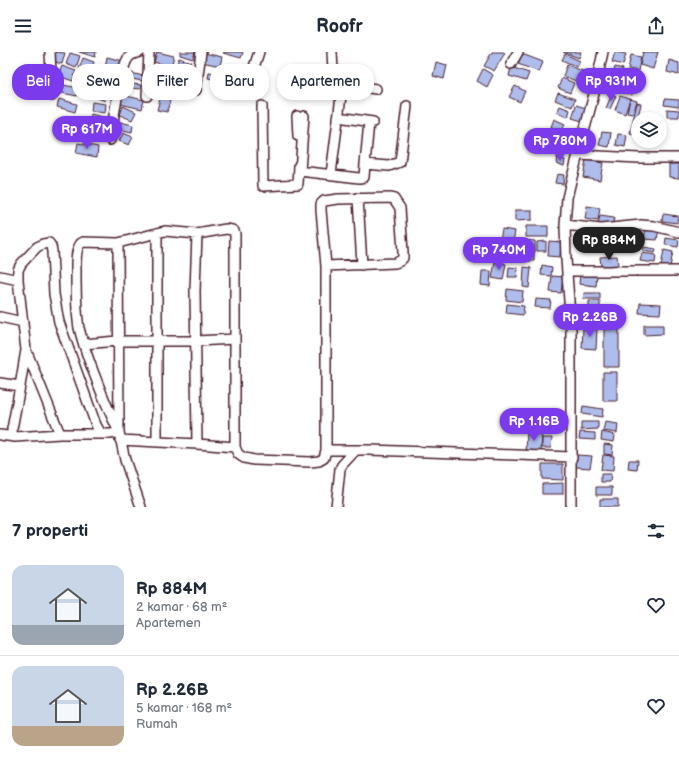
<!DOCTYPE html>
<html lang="id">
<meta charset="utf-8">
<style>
:root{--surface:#fff;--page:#f2f2f3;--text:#1f2937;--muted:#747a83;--line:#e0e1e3;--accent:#7c3aed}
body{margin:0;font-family:"Balsamiq Sans",sans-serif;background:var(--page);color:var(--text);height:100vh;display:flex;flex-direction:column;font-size:15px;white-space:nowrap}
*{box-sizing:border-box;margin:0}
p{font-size:13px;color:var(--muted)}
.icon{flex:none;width:22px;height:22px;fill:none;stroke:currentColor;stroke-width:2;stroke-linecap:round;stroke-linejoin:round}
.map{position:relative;height:455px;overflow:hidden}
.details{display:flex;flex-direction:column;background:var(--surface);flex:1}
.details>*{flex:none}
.top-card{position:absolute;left:12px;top:12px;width:400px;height:36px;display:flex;gap:8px}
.tools{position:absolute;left:631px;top:60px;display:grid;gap:8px}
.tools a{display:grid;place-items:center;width:36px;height:36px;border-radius:50%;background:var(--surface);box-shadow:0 2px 6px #0003;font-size:20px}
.price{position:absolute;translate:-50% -34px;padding:0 9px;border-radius:14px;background:var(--accent);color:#fff;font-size:13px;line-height:26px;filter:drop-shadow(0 1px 2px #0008)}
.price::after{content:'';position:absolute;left:50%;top:24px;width:12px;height:9px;margin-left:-6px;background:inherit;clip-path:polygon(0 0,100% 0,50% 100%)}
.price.current{background:#222;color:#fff}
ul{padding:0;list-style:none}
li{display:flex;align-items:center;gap:12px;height:100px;padding:0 12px}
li+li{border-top:1px solid var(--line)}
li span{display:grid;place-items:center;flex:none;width:112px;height:80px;border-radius:12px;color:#555}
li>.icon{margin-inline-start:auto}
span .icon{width:48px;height:48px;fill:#fffc;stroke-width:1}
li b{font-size:17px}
h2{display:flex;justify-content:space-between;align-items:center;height:48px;padding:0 12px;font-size:17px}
.chip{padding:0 14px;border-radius:16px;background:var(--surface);box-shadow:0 2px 6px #0003;font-size:14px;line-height:36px}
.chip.current{background:var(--accent);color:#fff}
header{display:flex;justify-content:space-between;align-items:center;height:52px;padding:0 12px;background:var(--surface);font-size:18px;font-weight:700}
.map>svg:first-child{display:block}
.building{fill:#afbded;stroke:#4a1f2b}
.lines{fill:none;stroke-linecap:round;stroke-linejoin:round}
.minor-casing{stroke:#4a1f2b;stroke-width:12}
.minor{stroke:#fff;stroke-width:9}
</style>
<header><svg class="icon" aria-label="menu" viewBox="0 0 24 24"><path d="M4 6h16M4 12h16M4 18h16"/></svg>Roofr<svg class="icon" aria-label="share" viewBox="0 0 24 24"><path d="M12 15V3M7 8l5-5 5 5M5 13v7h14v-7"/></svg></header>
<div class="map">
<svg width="679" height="455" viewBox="0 0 679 455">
<rect width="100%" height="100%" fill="#fff"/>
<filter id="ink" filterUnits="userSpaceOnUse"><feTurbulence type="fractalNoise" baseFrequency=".025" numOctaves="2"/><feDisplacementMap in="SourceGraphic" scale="8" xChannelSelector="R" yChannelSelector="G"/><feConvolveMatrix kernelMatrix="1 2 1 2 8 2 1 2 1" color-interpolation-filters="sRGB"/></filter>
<g filter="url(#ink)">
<path class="building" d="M 55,0 L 65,1 L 62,12 L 52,9 Z
M 79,0 L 96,0 L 95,5 Z
M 157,0 L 174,4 L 171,15 L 154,10 Z
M 180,0 L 195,0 L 193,7 L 180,3 Z
M 224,0 L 243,0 L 241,6 L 223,1 Z
M 492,0 L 503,0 L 505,1 L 494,19 L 484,14 Z
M 563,0 L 581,0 L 579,6 Z
M 615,0 L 626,2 L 623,13 L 612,10 Z
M 643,0 L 658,0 L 653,17 L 640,13 Z
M 70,1 L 80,4 L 76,16 L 66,12 Z
M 204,1 L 222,5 L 220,14 L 202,10 Z
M 522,2 L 543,10 L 539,20 L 518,12 Z
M 565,2 L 580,9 L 577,15 L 562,8 Z
M 631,3 L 641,5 L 638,19 L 628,17 Z
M 107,5 L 123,9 L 122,18 L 105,16 Z
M 83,6 L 94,10 L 90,21 L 79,17 Z
M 179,6 L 191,10 L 188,19 L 176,15 Z
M 669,8 L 679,11 L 679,23 L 667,20 Z
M 436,10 L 447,13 L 444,27 L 433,24 Z
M 567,13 L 588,21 L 584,32 L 563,24 Z
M 62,14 L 76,19 L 73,29 L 58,24 Z
M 511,15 L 529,21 L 526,29 L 509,24 Z
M 615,15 L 623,17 L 620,28 L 612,26 Z
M 483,17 L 493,23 L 487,35 L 477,29 Z
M 124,19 L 143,24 L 142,29 L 122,25 Z
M 161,19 L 173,22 L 169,39 L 157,36 Z
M 627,19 L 639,23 L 637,31 L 624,28 Z
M 209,20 L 219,22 L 218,28 L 208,26 Z
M 249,24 L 267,29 L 264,38 L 247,33 Z
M 562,26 L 574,31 L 570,41 L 558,36 Z
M 614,28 L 622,31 L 618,39 L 610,35 Z
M 123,31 L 141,33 L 140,37 L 122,35 Z
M 623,31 L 634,34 L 632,43 L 620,40 Z
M 63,33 L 79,36 L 77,44 L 62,41 Z
M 515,34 L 525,39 L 520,50 L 509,45 Z
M 99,35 L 109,40 L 105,49 L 95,45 Z
M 558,41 L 575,47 L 572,55 L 555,48 Z
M 612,42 L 616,44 L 610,57 L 606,56 Z
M 122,43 L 144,48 L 142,57 L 120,52 Z
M 161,43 L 171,45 L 167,60 L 157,58 Z
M 620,44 L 630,47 L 625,62 L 615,58 Z
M 59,47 L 77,52 L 75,60 L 57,55 Z
M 630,47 L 637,49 L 633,62 L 627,61 Z
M 665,47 L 679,48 L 679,55 L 664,53 Z
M 92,50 L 106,52 L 105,61 L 91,59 Z
M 637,51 L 641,52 L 634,82 L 630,81 Z
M 576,53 L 586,56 L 582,69 L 572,66 Z
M 123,54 L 136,60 L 132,68 L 120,63 Z
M 560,54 L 570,58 L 568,65 L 557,60 Z
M 667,57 L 679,58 L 679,65 L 667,65 Z
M 91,62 L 103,65 L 101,75 L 89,72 Z
M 76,66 L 86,69 L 81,86 L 70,83 Z
M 554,67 L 565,72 L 562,79 L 551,75 Z
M 120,70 L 133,73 L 132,80 L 118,77 Z
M 86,74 L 100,77 L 97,89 L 83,86 Z
M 602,80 L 611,81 L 609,95 L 599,93 Z
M 123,81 L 133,85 L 129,93 L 119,89 Z
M 558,82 L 573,88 L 570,95 L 555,88 Z
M 618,82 L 627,83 L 625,95 L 616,93 Z
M 78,91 L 98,95 L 97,105 L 76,101 Z
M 557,105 L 565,108 L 564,114 L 556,111 Z
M 586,108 L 603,111 L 600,128 L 583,125 Z
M 669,112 L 679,112 L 679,126 L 669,125 Z
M 557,122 L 564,123 L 563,132 L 555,131 Z
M 587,154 L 600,156 L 598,169 L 585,167 Z
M 515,158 L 532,158 L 532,168 L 515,169 Z
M 663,162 L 678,164 L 677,171 L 662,169 Z
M 600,164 L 614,166 L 612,175 L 598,173 Z
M 526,174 L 548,174 L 548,185 L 526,185 Z
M 646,175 L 659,176 L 657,188 L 644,187 Z
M 502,177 L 515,179 L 513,190 L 500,188 Z
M 582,179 L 589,182 L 586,192 L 579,190 Z
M 593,179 L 600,179 L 598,193 L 591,192 Z
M 610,185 L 629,185 L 629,196 L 610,197 Z
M 666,186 L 679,188 L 678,195 L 665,193 Z
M 485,188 L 503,191 L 502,200 L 484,197 Z
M 523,188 L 535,189 L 535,200 L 523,200 Z
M 546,189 L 546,199 L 537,199 L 537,190 Z
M 549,189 L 561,190 L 560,205 L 548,204 Z
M 644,195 L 656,197 L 655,201 L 643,199 Z
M 664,198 L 673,200 L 670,215 L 661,214 Z
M 519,201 L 534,201 L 534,209 L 519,209 Z
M 642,201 L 656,203 L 655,211 L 640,209 Z
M 617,204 L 618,213 L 601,214 L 600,205 Z
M 495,210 L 506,212 L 503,228 L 492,226 Z
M 542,213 L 552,215 L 551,224 L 541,223 Z
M 509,215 L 518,216 L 517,225 L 508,225 Z
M 524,215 L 531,216 L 529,236 L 523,235 Z
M 482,219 L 491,219 L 490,234 L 481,233 Z
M 580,222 L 597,223 L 596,234 L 579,232 Z
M 552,224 L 563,225 L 561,241 L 550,240 Z
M 507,237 L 523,239 L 522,250 L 506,248 Z
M 584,241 L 600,241 L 600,247 L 583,247 Z
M 536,247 L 551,248 L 550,256 L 535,255 Z
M 589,249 L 600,249 L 600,258 L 589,258 Z
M 640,251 L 661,252 L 660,262 L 639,261 Z
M 507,252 L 524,254 L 523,263 L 506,261 Z
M 583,259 L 621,261 L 620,273 L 582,272 Z
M 644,273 L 663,273 L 663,282 L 644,283 Z
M 583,276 L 597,277 L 596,297 L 582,296 Z
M 604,277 L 619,277 L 619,315 L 604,315 Z
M 603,320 L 617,320 L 617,349 L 603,349 Z
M 583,354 L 603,357 L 602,365 L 582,362 Z
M 581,370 L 598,370 L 598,377 L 581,378 Z
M 605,370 L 618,372 L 617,381 L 603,379 Z
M 527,378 L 542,378 L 541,402 L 526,402 Z
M 580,380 L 595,381 L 595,388 L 579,387 Z
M 602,380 L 615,383 L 614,390 L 601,388 Z
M 542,386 L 552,386 L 551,396 L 542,396 Z
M 604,392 L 613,393 L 612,403 L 604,402 Z
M 577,403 L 592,404 L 590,416 L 576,415 Z
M 603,403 L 614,404 L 613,419 L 601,418 Z
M 629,408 L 638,408 L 637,418 L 628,417 Z
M 542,412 L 563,412 L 563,428 L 542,427 Z
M 601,422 L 611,422 L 610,430 L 601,430 Z
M 563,431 L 563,442 L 542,442 L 542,432 Z
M 596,435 L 612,435 L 612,443 L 596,443 Z
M 600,447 L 618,447 L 618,455 L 600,455 Z"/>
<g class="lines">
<g class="minor-casing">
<path id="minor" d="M 50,0 L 52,44
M 511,12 L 518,0
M 253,18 L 259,0
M 343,32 L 376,37
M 196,38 L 201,0
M 147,44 L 149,0
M 262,54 L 263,134 L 298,132 L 299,113
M 297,64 L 298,84
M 304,64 L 300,119 L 359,126 L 364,125 L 365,112 L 389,114 L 400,110 L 407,54
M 338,65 L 373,70
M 110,88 C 113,73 120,14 129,5 C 132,2 136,1 140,0
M 578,103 L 639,106 L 679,106
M 365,112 L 369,70
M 331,122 L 344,21 L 333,18 L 332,0
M 358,146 L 362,213
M 565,173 L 601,177 L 641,173 L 654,174 L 679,180
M 197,182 L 195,239 L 197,392
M 118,191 L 119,380 L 125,408 L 141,455
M 567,219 L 679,219
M 0,224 L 18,228
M 0,265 L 23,270
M 84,292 L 117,289 L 196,289 L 235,287
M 0,331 L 20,334 L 26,298
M 20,334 L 12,377 L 12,381 L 15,385 L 60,382 L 101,382 L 96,373 L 59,270 L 54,242 L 52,199 L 51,194 L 49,191 L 43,192 L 37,195 L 21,212 L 18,218 L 18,228 L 26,298 L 60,382
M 101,382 L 111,382 L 119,380 C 108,358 99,335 90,311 C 86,300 82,288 79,276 C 76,258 76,239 76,221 C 76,213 75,193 83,190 L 118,191 L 165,179 L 197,182 L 226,177 L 232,178 L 234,179 L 235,182 L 235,395
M 0,383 L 15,385
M 120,388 L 197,392 L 235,395 L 238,402 L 244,406 L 254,408 L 310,410 L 319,409 L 324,406 L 326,398 L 369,398 L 572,405
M 157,390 L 157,181
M 326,398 L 326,214 L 321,158 L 321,152 L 324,149 L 338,147 L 391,146 L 394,147 L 400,156 L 403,200 L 403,206 L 400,209 L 395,211 L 326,214
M 336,455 L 340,417 L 342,413 L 356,398
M 571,455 L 571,277 L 566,207 L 565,173 L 567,146 L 571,129 L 593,46 L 603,0"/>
</g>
<use href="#minor" class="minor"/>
</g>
</g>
</svg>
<div class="tools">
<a><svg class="icon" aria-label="layers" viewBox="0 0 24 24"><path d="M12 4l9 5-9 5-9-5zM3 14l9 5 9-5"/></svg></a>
</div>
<b class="price" style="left:611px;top:50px">Rp 931M</b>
<b class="price" style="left:87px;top:98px">Rp 617M</b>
<b class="price" style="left:560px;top:110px">Rp 780M</b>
<b class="price current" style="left:609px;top:209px">Rp 884M</b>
<b class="price" style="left:499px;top:219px">Rp 740M</b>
<b class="price" style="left:590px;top:286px">Rp 2.26B</b>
<b class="price" style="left:534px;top:390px">Rp 1.16B</b>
<div class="top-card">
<a class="chip current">Beli</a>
<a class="chip">Sewa</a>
<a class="chip">Filter</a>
<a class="chip">Baru</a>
<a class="chip">Apartemen</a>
</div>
</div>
<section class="details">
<h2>7 properti<svg class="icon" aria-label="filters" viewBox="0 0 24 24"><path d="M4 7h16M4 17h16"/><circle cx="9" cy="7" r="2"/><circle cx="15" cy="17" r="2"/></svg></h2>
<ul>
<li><span style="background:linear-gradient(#c9d6e8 75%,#9aa5b1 0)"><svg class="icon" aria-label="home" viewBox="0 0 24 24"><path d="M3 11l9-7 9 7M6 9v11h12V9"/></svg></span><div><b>Rp 884M</b><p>2 kamar · 68 m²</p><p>Apartemen</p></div><svg class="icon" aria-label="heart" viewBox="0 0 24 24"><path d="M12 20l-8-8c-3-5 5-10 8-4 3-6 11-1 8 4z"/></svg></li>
<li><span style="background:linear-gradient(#c9d6e8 75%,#b9a48a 0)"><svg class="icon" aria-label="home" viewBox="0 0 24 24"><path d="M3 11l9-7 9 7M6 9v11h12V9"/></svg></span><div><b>Rp 2.26B</b><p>5 kamar · 168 m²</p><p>Rumah</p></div><svg class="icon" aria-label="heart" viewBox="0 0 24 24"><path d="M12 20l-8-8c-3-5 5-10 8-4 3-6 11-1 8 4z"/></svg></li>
</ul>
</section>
